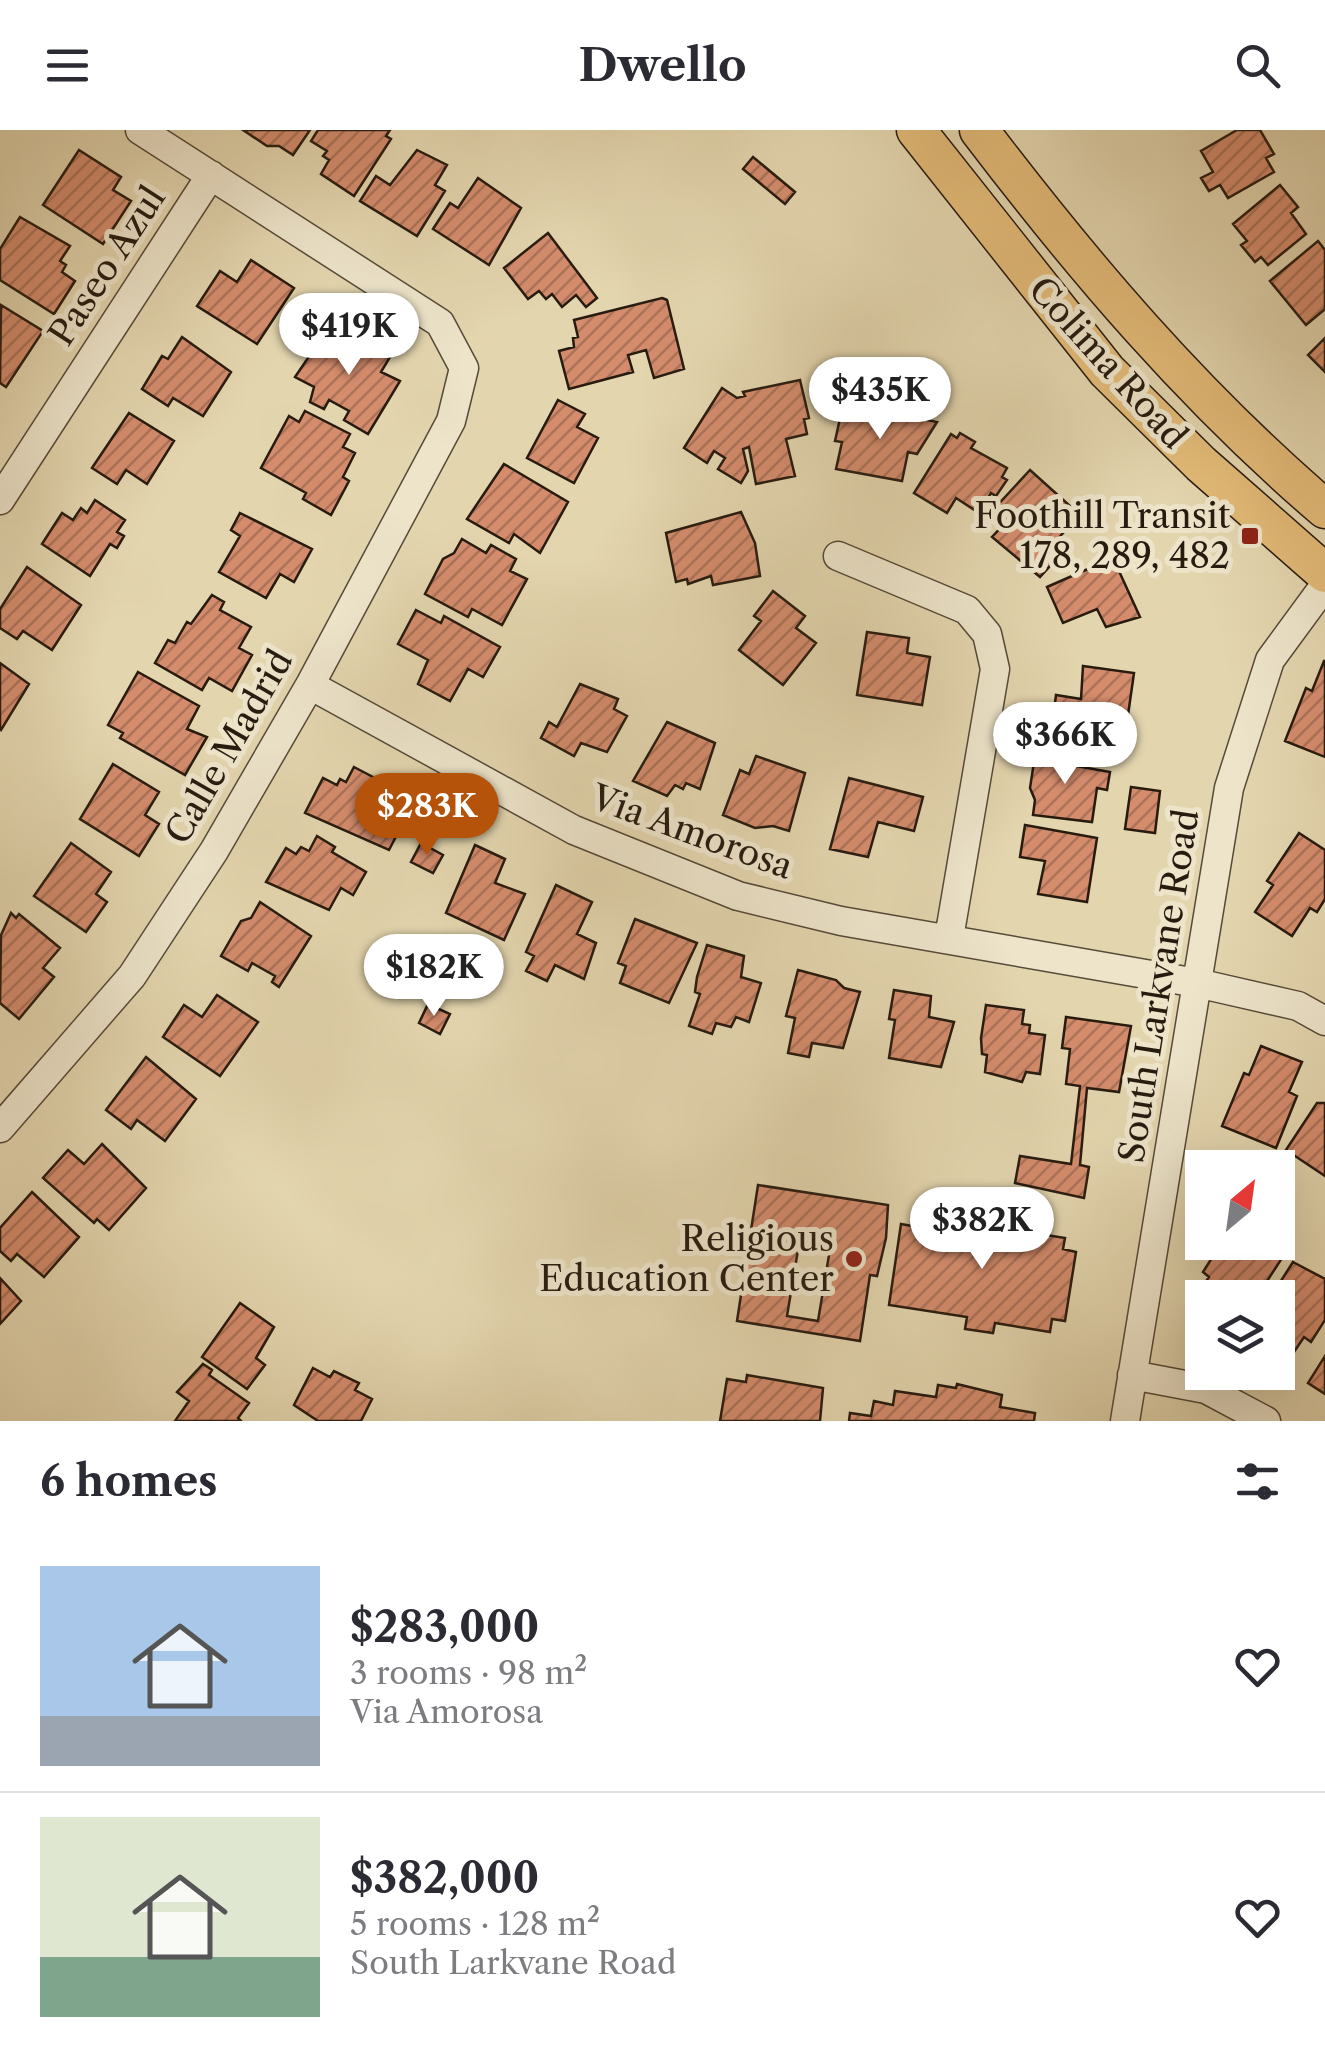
<!DOCTYPE html>
<meta charset="utf-8">
<style>
:root{--surface:#fff;--page:#f2f2f3;--text:#2b2b33;--muted:#7c7c81;--line:#e1e1e2;--accent:#b45309}
body{margin:0;font-family:"Libre Caslon Text",serif;background:var(--page);color:var(--text);height:100vh;display:flex;flex-direction:column;font-size:38px;white-space:nowrap}
*{box-sizing:border-box;margin:0}
p{font-size:32px;color:var(--muted)}
.icon{flex:none;width:55px;height:55px;fill:none;stroke:currentColor;stroke-width:2;stroke-linecap:round;stroke-linejoin:round}
.map{position:relative;height:1291px;overflow:hidden}
.sheet{display:flex;flex-direction:column;background:var(--surface);flex:1}
.sheet>*{flex:none}
.needle{width:65px;rotate:29deg}
.tools{position:absolute;left:1185px;top:1020px;display:grid;gap:20px}
.tools a{display:grid;place-items:center;width:110px;height:110px;border-radius:0px;background:var(--surface);box-shadow:0 10px 40px #0002;font-size:50px}
.price{position:absolute;translate:-50% -85px;padding:0 22px;border-radius:35px;background:#fff;color:#222;font-size:32px;line-height:65px;filter:drop-shadow(0 2px 5px #0008)}
.price::after{content:'';position:absolute;left:50%;top:60px;width:30px;height:22px;margin-left:-15px;background:inherit;clip-path:polygon(0 0,100% 0,50% 100%)}
.price.selected{background:var(--accent);color:#fff}
ul{padding:0;list-style:none}
li{display:flex;align-items:center;gap:30px;height:250px;padding:0 40px}
li+li{border-top:2px solid var(--line)}
li span{display:grid;place-items:center;flex:none;width:280px;height:200px;border-radius:0px;color:#555}
li>.icon{margin-inline-start:auto}
span .icon{width:120px;height:120px;fill:#fffc;stroke-width:1}
li b{font-size:42px}
h2{display:flex;justify-content:space-between;align-items:center;height:120px;padding:0 40px;font-size:42px}
header{display:flex;justify-content:space-between;align-items:center;height:130px;padding:0 40px;background:var(--surface);font-size:45px;font-weight:700}
.map>svg:first-child{display:block}
.building{fill:url(#building-hatch);stroke:#271b10;stroke-width:2.5;fill-rule:evenodd}
.lines{fill:none;stroke-linecap:round;stroke-linejoin:round}
.minor-casing{stroke:#564a38;stroke-width:31}
.major-casing{stroke:#271b10;stroke-width:41}
.minor{stroke:#ede4ca;stroke-width:28}
.major{stroke:#e2ba77;stroke-width:38}
.poi-dot{fill:#8f2418;stroke:#ede4ca;stroke-width:4}
.labels{text-anchor:middle;stroke-width:10;stroke-linejoin:round;paint-order:stroke}
.street-label{font-size:35px;fill:#271b10;stroke:#ede4ca}
.poi-label{font-size:35px;fill:#271b10;stroke:#ede4ca;text-anchor:end}
</style>
<header><svg class="icon" aria-label="menu" viewBox="0 0 24 24"><path d="M4 6h16M4 12h16M4 18h16"/></svg>Dwello<svg class="icon" aria-label="search" viewBox="0 0 24 24"><circle cx="10" cy="10" r="6"/><path d="M15 15l6 6"/></svg></header>
<div class="map">
<svg width="1325" height="1291" viewBox="0 0 1325 1291">
<defs>
<pattern id="building-hatch" width="6" height="6" patternUnits="userSpaceOnUse" patternTransform="scale(2.5)"><rect width="6" height="6" fill="#d48c6d"/><path d="M-1 1l2-2M0 6l6-6M5 7l2-2" fill="none" stroke="#ac7258"/></pattern>
</defs>
<rect width="100%" height="100%" fill="#e3d5ae"/>
<filter id="stains"><feTurbulence type="fractalNoise" baseFrequency=".002" numOctaves="4"/><feColorMatrix values="0 0 0 0 .2 0 0 0 0 .09 0 0 0 0 .02 0 0 0 .5 -.17"/></filter>
<radialGradient id="worn" r=".72"><stop offset=".6" stop-color="#630" stop-opacity="0"/><stop offset="1" stop-color="#630" stop-opacity=".3"/></radialGradient>
<path class="building" d="M 243,0 L 310,0 L 293,25 L 279,16 L 267,16 Z
M 318,0 L 390,0 L 386,6 L 391,9 L 354,66 L 321,44 L 329,30 L 323,26 L 327,21 L 311,11 Z
M 1237,0 L 1260,0 L 1274,24 L 1266,28 L 1274,42 L 1228,68 L 1220,55 L 1209,61 L 1201,48 L 1213,42 L 1201,21 Z
M 79,20 L 121,47 L 113,60 L 131,71 L 103,114 L 43,75 Z
M 417,20 L 447,35 L 435,55 L 445,61 L 417,106 L 360,71 L 376,46 L 390,55 Z
M 753,27 L 795,62 L 785,74 L 743,39 Z
M 478,48 L 521,78 L 489,135 L 433,99 L 450,73 L 458,78 Z
M 1280,55 L 1298,77 L 1291,83 L 1306,104 L 1268,135 L 1261,127 L 1255,132 L 1241,115 L 1247,111 L 1233,94 Z
M 20,87 L 70,116 L 60,131 L 66,135 L 62,142 L 75,151 L 54,184 L 0,150 L 0,119 Z
M 548,103 L 597,168 L 586,177 L 576,165 L 562,177 L 552,164 L 546,169 L 539,161 L 528,169 L 504,138 Z
M 1318,111 L 1325,120 L 1325,179 L 1306,195 L 1270,151 Z
M 251,130 L 294,158 L 257,214 L 197,176 L 220,141 L 237,152 Z
M 662,168 L 667,170 L 684,239 L 654,248 L 646,220 L 628,225 L 633,242 L 569,259 L 559,221 L 574,217 L 573,208 L 578,207 L 574,190 Z
M 1,175 L 43,201 L 6,257 L 0,253 Z
M 329,197 L 390,227 L 381,242 L 400,251 L 368,304 L 344,290 L 349,281 L 329,270 L 324,279 L 310,272 L 314,257 L 295,247 Z
M 182,207 L 231,242 L 203,286 L 173,268 L 168,276 L 142,259 L 162,226 L 168,229 Z
M 1325,208 L 1325,242 L 1308,225 Z
M 800,250 L 809,288 L 804,289 L 807,304 L 786,309 L 795,346 L 756,354 L 749,317 L 743,319 L 748,341 L 741,353 L 718,339 L 725,328 L 714,321 L 707,333 L 684,318 L 722,258 L 737,268 L 745,266 L 743,262 Z
M 558,270 L 585,284 L 577,297 L 598,308 L 574,353 L 527,328 Z
M 861,276 L 937,292 L 917,324 L 908,322 L 902,351 L 836,339 L 842,312 L 835,311 L 841,284 L 858,287 Z
M 305,281 L 350,304 L 343,317 L 355,323 L 343,347 L 349,351 L 331,385 L 303,369 L 306,363 L 261,338 L 289,286 L 299,292 Z
M 129,283 L 174,311 L 147,354 L 126,340 L 117,354 L 92,338 Z
M 960,303 L 975,312 L 971,318 L 1007,338 L 1002,347 L 1007,350 L 996,366 L 991,363 L 979,383 L 956,368 L 947,383 L 914,363 L 951,304 L 957,308 Z
M 504,334 L 568,372 L 540,423 L 514,404 L 509,413 L 467,389 Z
M 1030,340 L 1080,385 L 1050,417 L 1059,426 L 1040,447 L 992,407 L 1006,392 L 993,380 Z
M 95,370 L 125,390 L 117,402 L 124,406 L 117,418 L 110,414 L 90,446 L 42,414 L 62,383 L 73,390 L 81,378 L 87,383 Z
M 741,382 L 755,413 L 760,446 L 713,455 L 711,446 L 688,454 L 687,449 L 676,452 L 666,403 Z
M 240,383 L 312,419 L 294,452 L 280,444 L 266,468 L 219,442 L 240,406 L 231,400 Z
M 462,409 L 486,423 L 491,415 L 516,429 L 510,441 L 527,449 L 502,495 L 472,479 L 468,487 L 425,464 L 443,429 L 454,423 Z
M 1113,428 L 1140,487 L 1106,497 L 1097,479 L 1063,493 L 1047,457 Z
M 27,437 L 81,475 L 52,520 L 23,501 L 17,509 L 0,498 L 0,479 Z
M 773,461 L 805,486 L 796,498 L 816,513 L 783,555 L 739,520 L 761,491 L 754,486 Z
M 212,465 L 224,472 L 220,480 L 251,497 L 239,518 L 252,525 L 232,561 L 209,548 L 202,560 L 155,533 L 168,510 L 175,513 L 187,492 L 191,494 Z
M 416,480 L 441,493 L 444,486 L 500,517 L 483,547 L 468,539 L 450,571 L 418,554 L 428,530 L 398,514 Z
M 867,502 L 909,508 L 907,523 L 930,527 L 922,575 L 857,565 Z
M 1324,531 L 1325,531 L 1325,627 L 1285,611 L 1306,558 L 1312,561 Z
M 0,533 L 29,554 L 1,600 L 0,599 Z
M 1083,536 L 1134,543 L 1125,606 L 1052,597 L 1056,565 L 1081,569 Z
M 138,542 L 199,576 L 187,599 L 207,607 L 185,645 L 120,608 L 123,603 L 108,595 Z
M 580,554 L 618,569 L 614,579 L 627,586 L 607,622 L 581,613 L 574,626 L 541,608 L 549,592 L 557,597 Z
M 667,592 L 715,613 L 700,659 L 686,653 L 683,659 L 675,655 L 667,666 L 633,651 Z
M 1036,619 L 1067,624 L 1065,634 L 1110,642 L 1107,660 L 1097,658 L 1092,692 L 1033,685 L 1035,670 L 1030,658 Z
M 756,626 L 805,643 L 789,701 L 773,696 L 755,698 L 723,685 L 740,640 L 749,644 Z
M 113,634 L 159,662 L 145,685 L 159,694 L 139,726 L 80,689 Z
M 354,637 L 390,656 L 382,669 L 402,680 L 396,692 L 402,695 L 389,720 L 305,683 L 323,648 L 337,655 L 340,649 L 346,652 Z
M 849,648 L 923,667 L 914,701 L 878,692 L 868,727 L 830,719 Z
M 1131,657 L 1160,661 L 1155,703 L 1125,699 Z
M 1025,695 L 1097,708 L 1087,772 L 1038,764 L 1045,731 L 1020,727 Z
M 1299,703 L 1325,720 L 1325,769 L 1317,782 L 1310,778 L 1292,806 L 1255,782 L 1273,755 L 1267,751 Z
M 317,706 L 335,717 L 332,722 L 366,742 L 353,765 L 341,758 L 329,780 L 266,752 L 286,718 L 296,724 L 301,717 L 309,721 Z
M 71,713 L 111,742 L 96,764 L 107,772 L 86,802 L 34,766 Z
M 421,713 L 443,725 L 433,743 L 411,732 Z
M 475,715 L 505,729 L 495,753 L 525,764 L 504,810 L 446,783 Z
M 556,755 L 592,772 L 577,804 L 596,813 L 584,849 L 555,835 L 547,851 L 526,841 L 534,826 L 526,822 Z
M 260,772 L 311,806 L 279,857 L 272,852 L 275,846 L 252,833 L 248,841 L 221,826 L 241,791 L 251,788 Z
M 11,783 L 16,788 L 19,784 L 60,818 L 43,838 L 54,847 L 19,889 L 0,873 L 1,805 Z
M 635,789 L 697,813 L 669,873 L 620,853 L 626,836 L 618,833 Z
M 707,815 L 744,826 L 741,847 L 761,853 L 749,892 L 736,887 L 731,897 L 716,893 L 712,904 L 689,896 L 700,864 L 695,862 L 697,847 Z
M 798,840 L 836,850 L 844,858 L 860,862 L 843,918 L 812,913 L 809,927 L 788,923 L 795,888 L 786,886 Z
M 894,860 L 931,866 L 929,887 L 954,892 L 941,937 L 889,928 L 895,890 L 889,889 Z
M 217,865 L 258,892 L 220,946 L 163,907 L 184,875 L 202,887 Z
M 428,874 L 450,884 L 440,904 L 419,893 Z
M 986,875 L 1024,880 L 1022,894 L 1030,895 L 1029,903 L 1045,905 L 1040,944 L 1026,942 L 1022,952 L 985,942 L 987,925 L 982,924 L 981,908 Z
M 1066,887 L 1131,896 L 1119,962 L 1087,958 L 1080,1035 L 1089,1037 L 1084,1068 L 1015,1053 L 1020,1026 L 1071,1034 L 1080,956 L 1066,954 L 1070,919 L 1062,918 Z
M 1261,916 L 1302,932 L 1289,962 L 1297,966 L 1276,1018 L 1222,996 L 1244,943 L 1249,945 Z
M 146,927 L 196,969 L 165,1011 L 137,990 L 131,999 L 106,980 Z
M 1317,973 L 1325,973 L 1325,1046 L 1286,1020 Z
M 102,1014 L 146,1058 L 109,1100 L 97,1089 L 94,1093 L 43,1048 L 68,1020 L 84,1034 Z
M 758,1055 L 888,1075 L 886,1108 L 877,1146 L 870,1145 L 860,1211 L 737,1191 ZM 800,1108 L 831,1113 L 818,1191 L 787,1186 Z
M 32,1062 L 79,1107 L 44,1147 L 17,1124 L 11,1131 L 0,1121 L 0,1098 Z
M 915,1078 L 1005,1092 L 1004,1098 L 1065,1108 L 1063,1119 L 1076,1122 L 1065,1191 L 1052,1189 L 1050,1202 L 995,1193 L 993,1203 L 965,1199 L 967,1187 L 889,1175 L 901,1094 L 912,1096 Z
M 1222,1112 L 1266,1112 L 1284,1125 L 1256,1168 L 1202,1168 L 1202,1179 L 1192,1172 L 1209,1147 L 1203,1142 Z
M 1293,1132 L 1325,1149 L 1325,1190 L 1311,1212 L 1304,1207 L 1286,1234 L 1278,1228 L 1278,1168 L 1270,1168 Z
M 0,1148 L 21,1171 L 0,1194 Z
M 240,1173 L 274,1197 L 256,1228 L 265,1235 L 247,1259 L 202,1227 Z
M 1325,1226 L 1325,1264 L 1308,1253 Z
M 203,1234 L 212,1240 L 209,1245 L 249,1273 L 238,1288 L 241,1291 L 175,1291 L 189,1271 L 177,1262 Z
M 313,1238 L 330,1247 L 334,1241 L 359,1253 L 355,1260 L 372,1269 L 361,1291 L 318,1291 L 294,1275 Z
M 747,1245 L 823,1258 L 820,1291 L 720,1291 L 727,1249 L 746,1252 Z
M 957,1254 L 1002,1265 L 1000,1277 L 1035,1283 L 1034,1291 L 849,1291 L 850,1283 L 871,1286 L 874,1271 L 893,1275 L 895,1261 L 936,1267 L 938,1255 L 956,1258 Z"/>
<g class="lines">
<g class="minor-casing">
<path id="minor" d="M 0,370 L 211,45
M 838,426 L 967,480 L 987,504 L 995,539 L 949,808
M 310,555 L 574,700 L 738,766 L 841,791 L 1197,853 L 1298,876 L 1325,891
M 0,998 L 132,846 L 214,721 L 310,555 L 451,291 L 464,238 L 440,193 L 140,0
M 1132,1245 L 1206,1259 L 1266,1291
M 1125,1291 L 1229,658 L 1270,530 L 1325,455"/>
</g>
<g class="major-casing">
<path id="major" d="M 916,0 L 1107,241 L 1201,334 L 1325,443
M 979,0 C 1084,138 1193,266 1325,379"/>
</g>
<use href="#minor" class="minor"/>
<use href="#major" class="major"/>
</g>
<g class="poi-dot">
<rect x="1240" y="396" width="20" height="20" rx="5"/>
<circle cx="854" cy="1129" r="10"/>
</g>
<g class="labels">
<g class="street-label">
<text transform="translate(107 136) rotate(-57)" y="12">Paseo Azul</text>
<text transform="translate(1108 233) rotate(48)" y="12">Colima Road</text>
<text transform="translate(229 617) rotate(-60)" y="12">Calle Madrid</text>
<text transform="translate(692 702) rotate(20)" y="12">Via Amorosa</text>
<text transform="translate(1159 856) rotate(-81)" y="12">South Larkvane Road</text>
</g>
<g class="poi-label">
<text x="1230" y="398">Foothill Transit<tspan x="1230" dy="40">178, 289, 482</tspan></text>
<text x="834" y="1121">Religious<tspan x="834" dy="40">Education Center</tspan></text>
</g>
</g>
<rect width="100%" height="100%" filter="url(#stains)"/>
<rect width="100%" height="100%" fill="url(#worn)"/>
</svg>
<div class="tools">
<a><svg class="needle" viewBox="-14 -14 28 28"><path d="M0-13l5 13h-10z" fill="#e53935"/><path d="M0 13l5-13h-10z" fill="#7c7c81"/></svg></a>
<a><svg class="icon" aria-label="layers" viewBox="0 0 24 24"><path d="M12 4l9 5-9 5-9-5zM3 14l9 5 9-5"/></svg></a>
</div>
<b class="price" style="left:349px;top:248px">$419K</b>
<b class="price" style="left:880px;top:312px">$435K</b>
<b class="price" style="left:1065px;top:657px">$366K</b>
<b class="price selected" style="left:427px;top:728px">$283K</b>
<b class="price" style="left:434px;top:889px">$182K</b>
<b class="price" style="left:982px;top:1142px">$382K</b>
</div>
<section class="sheet">
<h2>6 homes<svg class="icon" aria-label="filters" viewBox="0 0 24 24"><path d="M4 7h16M4 17h16"/><circle cx="9" cy="7" r="2"/><circle cx="15" cy="17" r="2"/></svg></h2>
<ul>
<li><span style="background:linear-gradient(#a9c7e8 75%,#9aa5b1 0)"><svg class="icon" aria-label="home" viewBox="0 0 24 24"><path d="M3 11l9-7 9 7M6 9v11h12V9"/></svg></span><div><b>$283,000</b><p>3 rooms · 98 m²</p><p>Via Amorosa</p></div><svg class="icon" aria-label="heart" viewBox="0 0 24 24"><path d="M12 20l-8-8c-3-5 5-10 8-4 3-6 11-1 8 4z"/></svg></li>
<li><span style="background:linear-gradient(#dfe7d0 70%,#7fa58c 0)"><svg class="icon" aria-label="home" viewBox="0 0 24 24"><path d="M3 11l9-7 9 7M6 9v11h12V9"/></svg></span><div><b>$382,000</b><p>5 rooms · 128 m²</p><p>South Larkvane Road</p></div><svg class="icon" aria-label="heart" viewBox="0 0 24 24"><path d="M12 20l-8-8c-3-5 5-10 8-4 3-6 11-1 8 4z"/></svg></li>
</ul>
</section>
